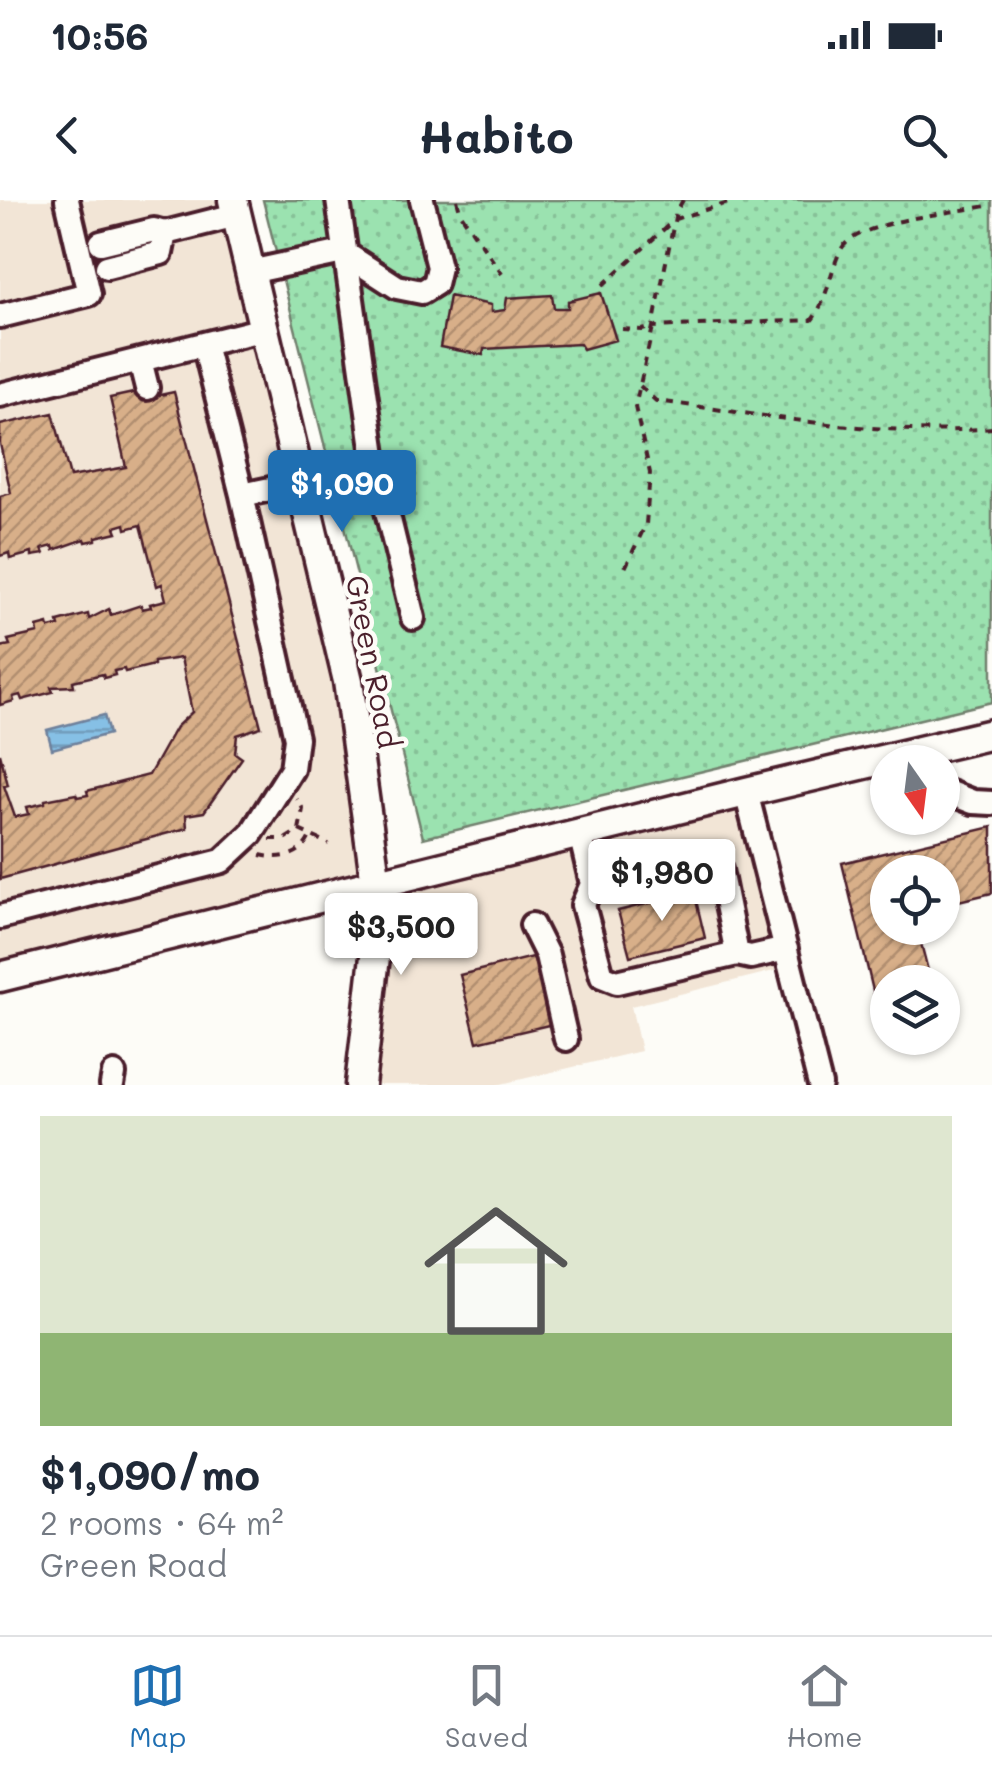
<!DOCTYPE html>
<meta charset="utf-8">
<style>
:root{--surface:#fff;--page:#f2f2f3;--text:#1f2937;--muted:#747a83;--line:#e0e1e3;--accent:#1f6fb2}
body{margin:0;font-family:Mali,sans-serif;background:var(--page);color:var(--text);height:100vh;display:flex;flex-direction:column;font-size:38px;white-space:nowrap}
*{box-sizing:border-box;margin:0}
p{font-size:32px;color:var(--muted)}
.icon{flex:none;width:55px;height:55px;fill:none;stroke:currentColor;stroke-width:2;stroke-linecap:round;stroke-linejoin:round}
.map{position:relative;height:885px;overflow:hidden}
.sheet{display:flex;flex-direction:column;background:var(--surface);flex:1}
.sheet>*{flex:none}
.needle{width:65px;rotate:166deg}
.tools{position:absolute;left:870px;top:545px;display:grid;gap:20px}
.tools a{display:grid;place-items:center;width:90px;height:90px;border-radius:50%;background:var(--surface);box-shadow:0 2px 8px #0004;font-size:50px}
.price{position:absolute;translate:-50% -85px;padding:0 22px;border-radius:10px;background:#fff;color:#222;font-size:32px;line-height:65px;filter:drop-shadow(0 2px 5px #0008)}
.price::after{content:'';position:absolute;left:50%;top:60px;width:30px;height:22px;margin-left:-15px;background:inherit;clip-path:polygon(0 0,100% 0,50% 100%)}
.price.selected{background:var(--accent);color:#fff}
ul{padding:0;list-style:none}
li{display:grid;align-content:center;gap:20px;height:530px;padding:0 40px}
li span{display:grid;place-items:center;height:310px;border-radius:0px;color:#555}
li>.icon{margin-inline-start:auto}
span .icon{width:180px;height:180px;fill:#fffc;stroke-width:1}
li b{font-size:42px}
.status{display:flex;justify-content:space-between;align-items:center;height:70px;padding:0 50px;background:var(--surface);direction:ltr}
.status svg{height:28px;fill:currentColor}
header{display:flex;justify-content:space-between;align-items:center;height:130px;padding:0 40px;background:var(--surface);font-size:45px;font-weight:800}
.tab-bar{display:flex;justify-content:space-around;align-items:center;height:140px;border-top:2px solid var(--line);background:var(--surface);font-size:28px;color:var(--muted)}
.tab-bar a{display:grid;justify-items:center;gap:5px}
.tab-bar .selected{color:var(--accent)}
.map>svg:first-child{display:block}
.built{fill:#f2e5d6}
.grass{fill:url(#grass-dots);stroke:#72806e;stroke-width:2.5}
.water{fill:url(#water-rules);stroke:#6e809b;stroke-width:2.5}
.building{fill:url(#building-hatch);stroke:#4a1f2b;stroke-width:2.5}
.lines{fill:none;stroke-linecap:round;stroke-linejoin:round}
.minor-casing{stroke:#4a1f2b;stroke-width:30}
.major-casing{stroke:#4a1f2b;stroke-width:35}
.path{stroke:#4a1f2b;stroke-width:4;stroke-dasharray:8 8;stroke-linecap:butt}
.minor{stroke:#fdfcf7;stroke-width:22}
.major{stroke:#fdfcf7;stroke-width:28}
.labels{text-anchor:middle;stroke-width:9;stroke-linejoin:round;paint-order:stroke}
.street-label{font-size:30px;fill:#4a1f2b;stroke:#fdfcf7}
</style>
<div class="status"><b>10:56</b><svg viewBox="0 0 49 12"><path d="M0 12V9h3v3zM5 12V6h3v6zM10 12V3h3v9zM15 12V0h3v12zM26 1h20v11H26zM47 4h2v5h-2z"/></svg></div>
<header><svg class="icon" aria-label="back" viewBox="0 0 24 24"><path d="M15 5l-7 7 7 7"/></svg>Habito<svg class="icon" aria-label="search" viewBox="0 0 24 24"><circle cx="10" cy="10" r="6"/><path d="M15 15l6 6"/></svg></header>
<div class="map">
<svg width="992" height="885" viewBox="0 0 992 885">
<defs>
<pattern id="grass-dots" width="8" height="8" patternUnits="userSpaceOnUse" patternTransform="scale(2.5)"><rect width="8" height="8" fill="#9be2b0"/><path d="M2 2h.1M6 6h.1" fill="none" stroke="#87c198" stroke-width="1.8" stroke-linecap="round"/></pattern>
<pattern id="water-rules" width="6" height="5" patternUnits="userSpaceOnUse" patternTransform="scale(2.5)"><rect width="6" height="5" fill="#86c0e5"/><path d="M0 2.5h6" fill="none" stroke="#709bba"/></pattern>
<pattern id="building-hatch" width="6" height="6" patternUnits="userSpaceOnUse" patternTransform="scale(2.5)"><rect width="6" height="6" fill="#d8af89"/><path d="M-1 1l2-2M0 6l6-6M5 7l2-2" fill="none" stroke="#b18e70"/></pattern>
</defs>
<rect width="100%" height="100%" fill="#fdfcf7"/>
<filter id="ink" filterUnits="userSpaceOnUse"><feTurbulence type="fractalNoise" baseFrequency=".01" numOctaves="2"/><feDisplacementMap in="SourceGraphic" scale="20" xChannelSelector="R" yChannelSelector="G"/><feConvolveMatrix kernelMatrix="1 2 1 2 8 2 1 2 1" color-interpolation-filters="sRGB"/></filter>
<g filter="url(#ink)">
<path class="built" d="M 0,0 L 234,0 L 376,684 L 746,592 L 790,767 L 631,806 L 641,851 L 497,885 L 360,885 L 376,685 L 0,777 Z"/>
<path class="grass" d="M 263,0 L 992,0 L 992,502 L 423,638 Z"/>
<path class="water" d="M 104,515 L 109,534 L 52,549 L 47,530 Z"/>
<path class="building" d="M 601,93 L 616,140 L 583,149 L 580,144 L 484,149 L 483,155 L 440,147 L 449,96 L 491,105 L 491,112 L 505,110 L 507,98 L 552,95 L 554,108 L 568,108 L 568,101 Z
M 138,192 L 141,199 L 174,192 L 261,527 L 237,535 L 235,553 L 242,558 L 204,612 L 186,615 L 187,628 L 0,679 L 0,553 L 8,585 L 4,586 L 15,617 L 29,614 L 27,607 L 45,603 L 45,600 L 76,594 L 77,597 L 88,595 L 87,591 L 149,575 L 176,527 L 192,512 L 181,458 L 154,462 L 154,465 L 125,472 L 124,469 L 114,471 L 115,475 L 104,478 L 103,474 L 73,481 L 74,486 L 51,487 L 53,492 L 22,500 L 20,495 L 13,497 L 14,501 L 0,505 L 0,447 L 10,445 L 8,440 L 38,433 L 37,427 L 48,424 L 49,428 L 59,426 L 58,422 L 88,414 L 89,419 L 109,409 L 111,415 L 141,405 L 142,409 L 151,407 L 150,404 L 166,400 L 162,384 L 157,386 L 141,325 L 126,329 L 125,324 L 115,327 L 117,332 L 96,337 L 96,340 L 86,342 L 85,339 L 54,350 L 53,346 L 42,349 L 44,354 L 32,356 L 32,353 L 10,359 L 9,353 L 0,356 L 0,296 L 11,293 L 0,244 L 0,225 L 53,213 L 70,277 L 126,267 L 110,198 Z
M 992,627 L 992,693 L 942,705 L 942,672 L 888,672 L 888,728 L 917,728 L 931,782 L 888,782 L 888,805 L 877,807 L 842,663 Z
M 694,692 L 705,738 L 630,756 L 618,711 Z
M 540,755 L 557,823 L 477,842 L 460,775 Z"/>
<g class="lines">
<g class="minor-casing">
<path id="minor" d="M 338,0 L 375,262 L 413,418
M 101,43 L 154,30 L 165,33 L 236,15
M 107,67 L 161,53 L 165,33
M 250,72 L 343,52 L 397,87 L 422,92 L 435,84 L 439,67 L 422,0
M 0,116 L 89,94 L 67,0
M 204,144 L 242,295
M 140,160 L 147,188
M 0,195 L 264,129
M 942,590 L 973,602 L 992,603
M 746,592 L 820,885
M 580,633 L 592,684 L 583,705 L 602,776 L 617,782 L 737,754 L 720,670 L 715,667 L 616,687 L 592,684
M 0,717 L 222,661 L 251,634 L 292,569 L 296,538 L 242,295 L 299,283
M 532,725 L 547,755 L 566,839
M 737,754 L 751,757 L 786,749
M 112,885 L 114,874"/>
</g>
<g class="major-casing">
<path id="major" d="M 233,0 L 348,481 L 376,684 L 378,731 L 360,885
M 0,777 L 746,592 L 992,534"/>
</g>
<path class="path" d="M 457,0 L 461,14 L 502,74
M 683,0 L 676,12 L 653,127 L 812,120 C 829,98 829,71 842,48 C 860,20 959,12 992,5
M 603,85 L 675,19 L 738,0
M 622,129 L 642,130 L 653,127 L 635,207 L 650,273 L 646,324 L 625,368
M 640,186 L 656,201 C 768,215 879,238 992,228
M 299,630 L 329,644
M 270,639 L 285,639 L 299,630 L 303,609 L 297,599
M 260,655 C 281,660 302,656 310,636"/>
<use href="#minor" class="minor"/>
<use href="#major" class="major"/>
</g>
</g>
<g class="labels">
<g class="street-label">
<text transform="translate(372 462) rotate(79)" y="10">Green Road</text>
</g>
</g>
</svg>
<div class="tools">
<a><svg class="needle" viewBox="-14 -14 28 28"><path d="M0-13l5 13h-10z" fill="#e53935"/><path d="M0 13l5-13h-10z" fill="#747a83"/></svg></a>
<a><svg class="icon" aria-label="locate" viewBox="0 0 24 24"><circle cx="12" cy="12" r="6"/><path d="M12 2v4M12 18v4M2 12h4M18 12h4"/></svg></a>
<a><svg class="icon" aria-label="layers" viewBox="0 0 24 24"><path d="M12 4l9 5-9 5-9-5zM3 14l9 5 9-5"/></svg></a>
</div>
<b class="price selected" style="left:342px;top:335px">$1,090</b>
<b class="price" style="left:662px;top:724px">$1,980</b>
<b class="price" style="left:401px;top:778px">$3,500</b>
</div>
<section class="sheet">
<ul>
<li><span style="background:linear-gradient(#dfe7d0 70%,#8fb573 0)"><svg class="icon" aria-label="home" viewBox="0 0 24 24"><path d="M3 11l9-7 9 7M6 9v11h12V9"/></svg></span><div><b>$1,090/mo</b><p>2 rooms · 64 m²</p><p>Green Road</p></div></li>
</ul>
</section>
<nav class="tab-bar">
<a class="selected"><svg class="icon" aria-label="map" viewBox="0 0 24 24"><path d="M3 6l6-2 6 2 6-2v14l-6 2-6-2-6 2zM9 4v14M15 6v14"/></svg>Map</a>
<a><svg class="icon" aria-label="saved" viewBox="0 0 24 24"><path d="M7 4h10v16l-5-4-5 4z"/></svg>Saved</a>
<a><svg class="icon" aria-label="home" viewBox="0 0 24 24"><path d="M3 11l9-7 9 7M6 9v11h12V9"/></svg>Home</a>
</nav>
